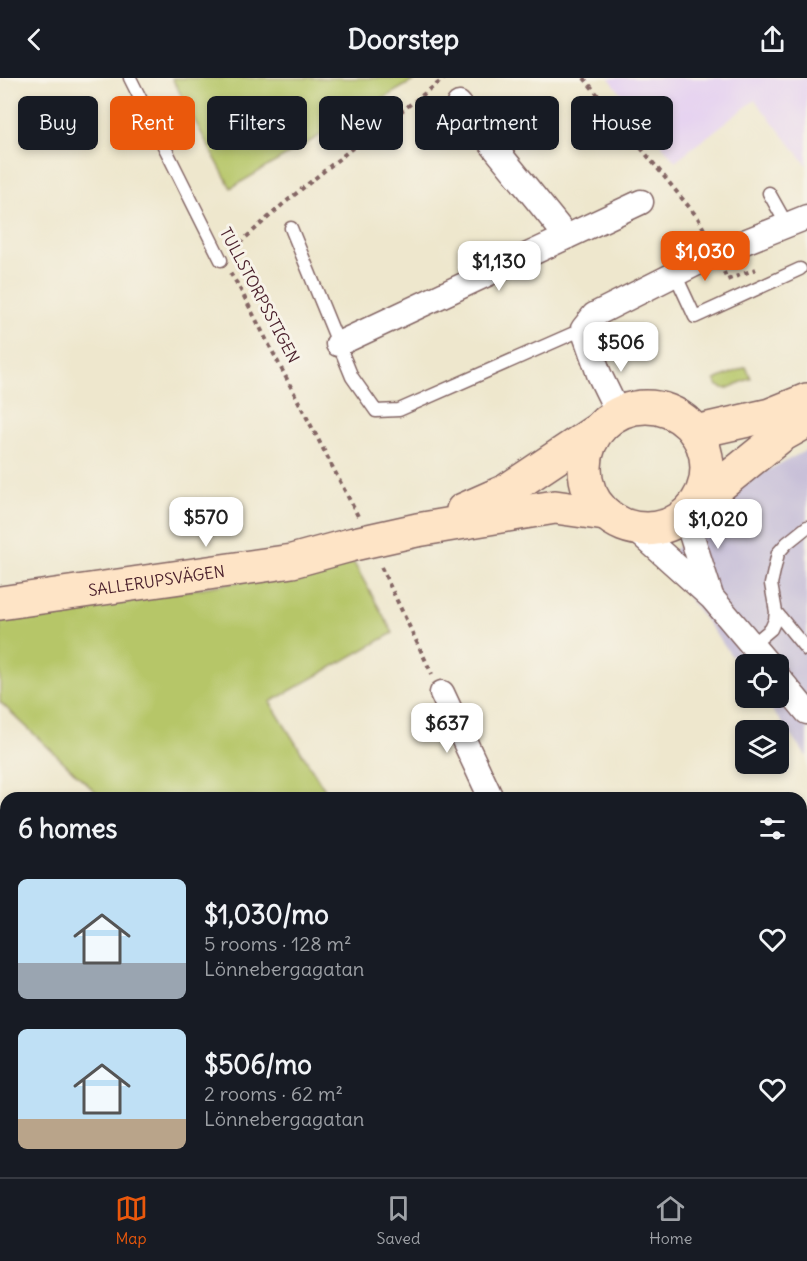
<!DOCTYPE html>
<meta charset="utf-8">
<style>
:root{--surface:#171b24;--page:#242831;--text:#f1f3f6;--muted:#9ea1a6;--line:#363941;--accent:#ea580c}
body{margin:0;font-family:Delius,sans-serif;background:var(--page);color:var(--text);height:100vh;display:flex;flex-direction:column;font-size:22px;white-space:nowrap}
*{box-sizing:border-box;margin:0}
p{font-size:20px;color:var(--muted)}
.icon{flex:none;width:33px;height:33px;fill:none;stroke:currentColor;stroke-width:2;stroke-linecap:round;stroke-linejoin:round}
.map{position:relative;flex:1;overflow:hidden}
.details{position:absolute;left:0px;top:714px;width:807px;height:386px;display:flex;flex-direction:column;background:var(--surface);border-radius:18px 18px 0 0;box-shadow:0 3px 9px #0003}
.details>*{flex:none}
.top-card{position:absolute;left:18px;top:18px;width:771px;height:54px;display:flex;gap:12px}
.tools{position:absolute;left:735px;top:576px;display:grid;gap:12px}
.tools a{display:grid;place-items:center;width:54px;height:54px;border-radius:9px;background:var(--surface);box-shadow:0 3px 9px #0003;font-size:30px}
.price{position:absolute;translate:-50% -51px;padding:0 14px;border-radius:12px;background:#fff;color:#222;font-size:20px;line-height:39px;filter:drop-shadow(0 2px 3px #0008)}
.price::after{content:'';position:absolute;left:50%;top:36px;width:18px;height:14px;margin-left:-9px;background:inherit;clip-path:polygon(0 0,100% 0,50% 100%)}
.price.selected{background:var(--accent);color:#fff}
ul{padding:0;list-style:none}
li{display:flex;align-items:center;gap:18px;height:150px;padding:0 18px}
li span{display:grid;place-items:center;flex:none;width:168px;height:120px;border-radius:9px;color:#555}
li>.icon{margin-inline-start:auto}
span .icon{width:72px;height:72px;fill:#fffc;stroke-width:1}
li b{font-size:26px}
h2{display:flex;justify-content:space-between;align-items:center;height:72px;padding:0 18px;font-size:26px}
.tag{padding:0 21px;border-radius:9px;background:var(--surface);box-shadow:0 3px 9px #0003;font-size:21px;line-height:54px}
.tag.selected{background:var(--accent);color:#fff}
header{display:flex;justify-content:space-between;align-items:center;height:78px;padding:0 18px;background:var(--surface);font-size:27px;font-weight:800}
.dock{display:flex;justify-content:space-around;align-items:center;height:84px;border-top:2px solid var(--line);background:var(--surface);font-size:16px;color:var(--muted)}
.dock a{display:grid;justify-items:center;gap:3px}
.dock .selected{color:var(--accent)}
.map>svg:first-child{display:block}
.built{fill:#e6d3f0}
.industrial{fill:#c8c0d8}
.green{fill:#b6c668;stroke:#80724a;stroke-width:1.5}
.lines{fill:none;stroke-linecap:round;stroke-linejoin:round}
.lane-casing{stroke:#836564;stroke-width:15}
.street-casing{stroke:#836564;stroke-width:27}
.secondary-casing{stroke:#836564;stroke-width:36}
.path{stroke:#836564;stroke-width:4;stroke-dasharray:4.5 4.5;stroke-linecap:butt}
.lane{stroke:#fff;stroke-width:12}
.street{stroke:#fff;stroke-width:24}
.secondary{stroke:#fee4c6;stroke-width:33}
.labels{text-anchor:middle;stroke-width:6;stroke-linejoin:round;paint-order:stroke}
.street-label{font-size:16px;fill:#4a1f2b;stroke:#f7f3e8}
</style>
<header><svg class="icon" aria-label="back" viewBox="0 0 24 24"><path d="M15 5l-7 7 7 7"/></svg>Doorstep<svg class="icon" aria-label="share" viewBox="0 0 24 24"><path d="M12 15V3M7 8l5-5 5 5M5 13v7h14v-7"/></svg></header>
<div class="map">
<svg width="807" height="1099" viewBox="0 0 807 1099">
<rect width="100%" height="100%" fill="#f7f3e8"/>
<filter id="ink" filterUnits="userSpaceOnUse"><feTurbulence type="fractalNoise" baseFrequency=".0167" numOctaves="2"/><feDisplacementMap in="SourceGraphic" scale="12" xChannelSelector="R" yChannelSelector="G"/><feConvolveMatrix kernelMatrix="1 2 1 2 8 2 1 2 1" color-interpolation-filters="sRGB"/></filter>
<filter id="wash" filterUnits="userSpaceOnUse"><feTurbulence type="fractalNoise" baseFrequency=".008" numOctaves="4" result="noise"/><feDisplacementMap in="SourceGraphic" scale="24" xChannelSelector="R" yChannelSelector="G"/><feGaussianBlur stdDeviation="1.35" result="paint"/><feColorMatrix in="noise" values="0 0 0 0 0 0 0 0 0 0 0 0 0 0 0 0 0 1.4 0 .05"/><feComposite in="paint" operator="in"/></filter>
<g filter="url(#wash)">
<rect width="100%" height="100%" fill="#eee7cd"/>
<path class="built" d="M 609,0 L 807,0 L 807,87 L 755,22 L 675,83 Z"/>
<path class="industrial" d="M 807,372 L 807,679 L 763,620 L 778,620 L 778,586 L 746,586 L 745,596 L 663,485 L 731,411 Z"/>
<path class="green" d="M 172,0 L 418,0 L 231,110 Z
M 746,289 L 751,300 L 726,311 L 718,308 L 715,302 Z
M 354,485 L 393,555 L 270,624 L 330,720 L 102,720 L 0,624 L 0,543 Z"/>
</g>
<g filter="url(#ink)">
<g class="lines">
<g class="lane-casing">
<path id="lane" d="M 130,0 L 221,182
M 769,115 L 787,147
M 291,150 L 352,299 L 376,333 L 399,332 L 583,251
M 675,196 L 695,239 L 800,191
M 776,534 L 807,572
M 752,567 L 771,551 L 775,542 L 776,534 L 771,506 L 778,475 L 787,465 L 807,449"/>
</g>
<g class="street-casing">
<path id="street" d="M 459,26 L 567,159
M 338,266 L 641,124
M 618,335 L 599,296 L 583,251 L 594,237 L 717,175 L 807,139
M 685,437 L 711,518
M 634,450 L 712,520 L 768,586
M 778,599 L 807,634
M 442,615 L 491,720
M 801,966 L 807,960
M 667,1099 L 672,1094"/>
</g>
<g class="secondary-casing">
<g id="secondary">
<circle cx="646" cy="390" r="61"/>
<path d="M 695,354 L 770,337 L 807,322"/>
<path d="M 694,428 L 782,357 L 807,343"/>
<path d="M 463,432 L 506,413 L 599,351"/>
<path id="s1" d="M 0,525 L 292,483 L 354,466 L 417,452 L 555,429 L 605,436"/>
</g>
</g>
<path class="path" d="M 584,0 L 698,140 L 707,157
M 233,171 L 282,127 L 350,72 L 445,0
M 724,194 L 727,202 L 756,191
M 230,195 L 238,207 L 359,440
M 381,489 L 432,596
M 801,1000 L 807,994
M 700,1099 L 706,1094"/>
<use href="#lane" class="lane"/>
<use href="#street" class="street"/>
<use href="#secondary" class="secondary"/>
</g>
</g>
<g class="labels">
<g class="street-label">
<text transform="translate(260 217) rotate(62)" y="6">TULLSTORPSSTIGEN</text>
<text dy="6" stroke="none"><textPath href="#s1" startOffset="158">SALLERUPSVÄGEN</textPath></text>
</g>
</g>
</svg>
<div class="tools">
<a><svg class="icon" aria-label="locate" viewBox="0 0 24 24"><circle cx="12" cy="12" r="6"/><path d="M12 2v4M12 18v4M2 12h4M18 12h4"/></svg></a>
<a><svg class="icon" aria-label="layers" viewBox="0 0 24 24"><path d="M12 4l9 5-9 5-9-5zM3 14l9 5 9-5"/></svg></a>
</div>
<b class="price selected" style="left:705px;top:204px">$1,030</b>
<b class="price" style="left:499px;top:214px">$1,130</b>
<b class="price" style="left:621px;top:295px">$506</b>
<b class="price" style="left:206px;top:470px">$570</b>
<b class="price" style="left:718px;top:472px">$1,020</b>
<b class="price" style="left:447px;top:676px">$637</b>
<div class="top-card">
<a class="tag">Buy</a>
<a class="tag selected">Rent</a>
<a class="tag">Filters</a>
<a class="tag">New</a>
<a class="tag">Apartment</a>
<a class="tag">House</a>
</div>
<section class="details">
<h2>6 homes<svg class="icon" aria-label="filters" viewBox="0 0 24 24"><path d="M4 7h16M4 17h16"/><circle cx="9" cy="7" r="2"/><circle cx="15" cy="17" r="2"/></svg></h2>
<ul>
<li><span style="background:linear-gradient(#bfe0f5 70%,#9aa5b1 0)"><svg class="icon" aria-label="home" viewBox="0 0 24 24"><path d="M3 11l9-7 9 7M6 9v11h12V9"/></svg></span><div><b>$1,030/mo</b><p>5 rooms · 128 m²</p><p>Lönnebergagatan</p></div><svg class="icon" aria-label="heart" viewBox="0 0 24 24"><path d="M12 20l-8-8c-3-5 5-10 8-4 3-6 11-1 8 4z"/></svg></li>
<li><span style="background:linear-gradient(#bfe0f5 75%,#b9a48a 0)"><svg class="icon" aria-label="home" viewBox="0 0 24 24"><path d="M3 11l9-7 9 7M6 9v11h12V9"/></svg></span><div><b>$506/mo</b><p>2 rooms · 62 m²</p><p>Lönnebergagatan</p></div><svg class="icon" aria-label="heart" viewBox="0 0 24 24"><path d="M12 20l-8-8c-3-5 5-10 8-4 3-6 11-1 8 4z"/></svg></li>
</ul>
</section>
</div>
<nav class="dock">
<a class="selected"><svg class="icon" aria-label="map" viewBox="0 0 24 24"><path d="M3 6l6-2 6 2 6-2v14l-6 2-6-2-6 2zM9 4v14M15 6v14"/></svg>Map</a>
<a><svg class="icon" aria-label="saved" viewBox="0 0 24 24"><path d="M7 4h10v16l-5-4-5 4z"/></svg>Saved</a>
<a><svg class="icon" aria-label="home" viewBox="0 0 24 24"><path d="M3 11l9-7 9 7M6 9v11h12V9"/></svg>Home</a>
</nav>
